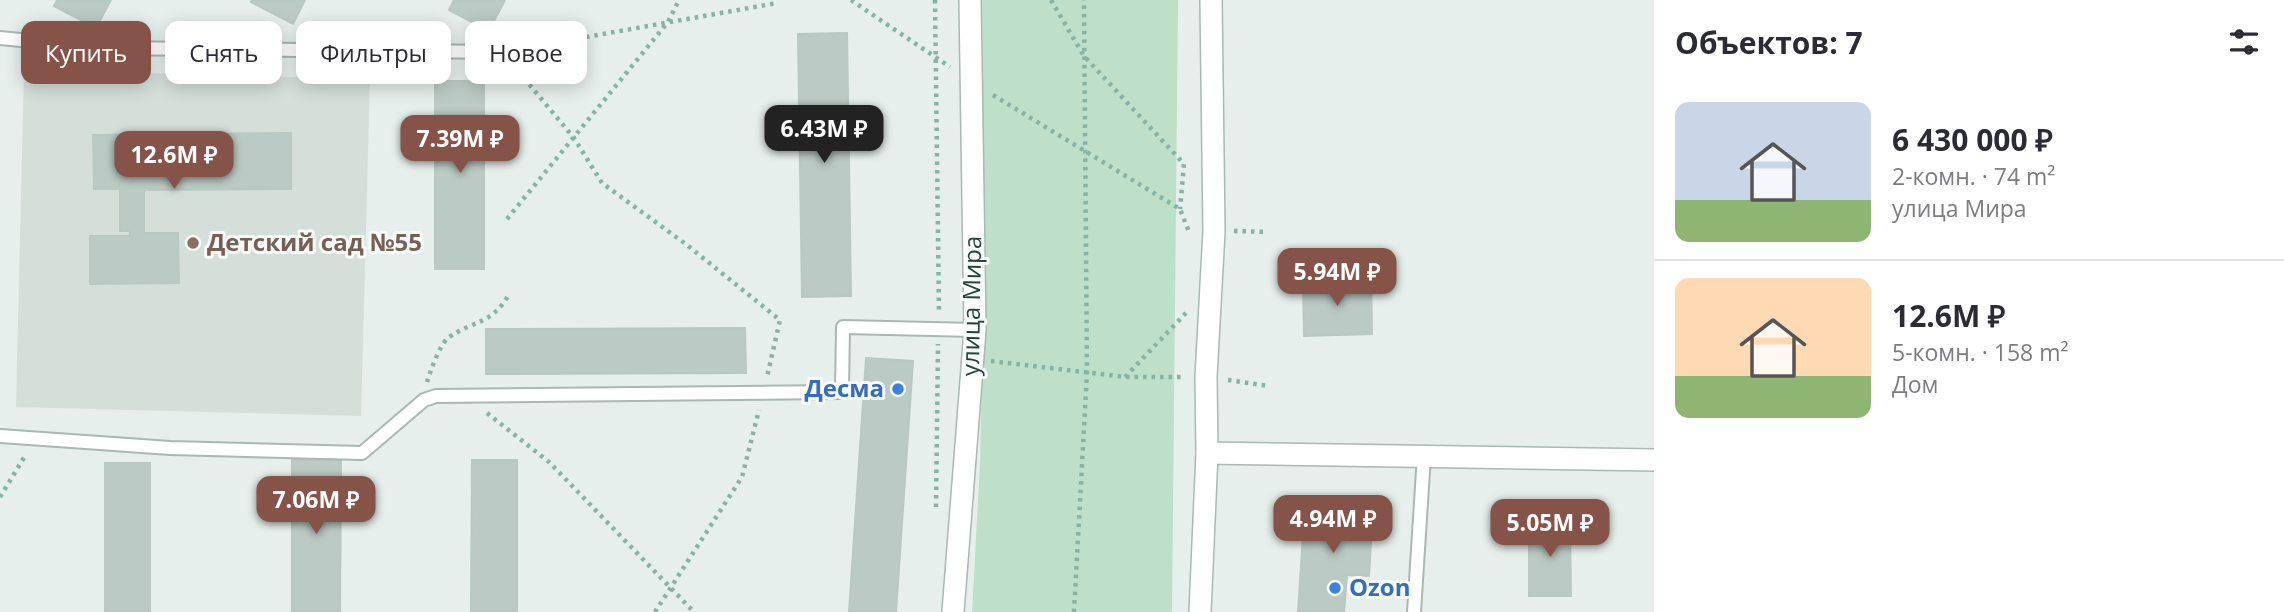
<!DOCTYPE html>
<html lang="ru">
<meta charset="utf-8">
<style>
:root{--surface:#fff;--page:#f2f2f3;--text:#2b2b33;--muted:#7c7c81;--line:#e1e1e2;--accent:#855347}
body{margin:0;font-family:"Open Sans",sans-serif;background:var(--page);color:var(--text);height:100vh;display:flex;flex-direction:column;font-size:26px;white-space:nowrap}
*{box-sizing:border-box;margin:0}
p{font-size:23px;color:var(--muted)}
.icon{flex:none;width:38px;height:38px;fill:none;stroke:currentColor;stroke-width:2;stroke-linecap:round;stroke-linejoin:round}
.map{position:relative;flex:1;overflow:hidden}
.details{display:flex;flex-direction:column;background:var(--surface);width:630px}
.details>*{flex:none}
.top-card{position:absolute;left:21px;top:21px;width:665px;height:63px;display:flex;gap:14px}
.price{position:absolute;translate:-50% -60px;padding:0 16px;border-radius:14px;background:var(--accent);color:#fff;font-size:23px;line-height:46px;filter:drop-shadow(0 2px 4px #0008)}
.price::after{content:'';position:absolute;left:50%;top:42px;width:21px;height:16px;margin-left:-10px;background:inherit;clip-path:polygon(0 0,100% 0,50% 100%)}
.price.on{background:#222;color:#fff}
ul{padding:0;list-style:none}
li{display:flex;align-items:center;gap:21px;height:175px;padding:0 21px}
li+li{border-top:2px solid var(--line)}
li span{display:grid;place-items:center;flex:none;width:196px;height:140px;border-radius:14px;color:#555}
li>.icon{margin-inline-start:auto}
span .icon{width:84px;height:84px;fill:#fffc;stroke-width:1}
li b{font-size:30px}
h2{display:flex;justify-content:space-between;align-items:center;height:84px;padding:0 21px;font-size:30px}
.tag{padding:0 24px;border-radius:14px;background:var(--surface);box-shadow:0 4px 18px #0003;font-size:24px;line-height:63px}
.tag.on{background:var(--accent);color:#fff}
main{display:flex;flex:1;min-height:0}
.map>svg:first-child{display:block}
.built{fill:#d4dfda}
.green{fill:#bfe0c8}
.building{fill:#bbcac4;stroke:#b8c9c2;stroke-width:2}
.lines{fill:none;stroke-linecap:round;stroke-linejoin:round}
.lane-casing{stroke:#a8b8b2;stroke-width:16}
.street-casing{stroke:#a8b8b2;stroke-width:24}
.secondary-casing{stroke:#a4bbb3;stroke-width:24}
.path{stroke:#86b3a5;stroke-width:4.5;stroke-dasharray:3.5 5;stroke-linecap:butt}
.lane{stroke:#fff;stroke-width:12}
.street{stroke:#fff;stroke-width:21}
.secondary{stroke:#fff;stroke-width:21}
.education-dot{fill:#8d6e63;stroke:#f7fbf9;stroke-width:2.5}
.shop-dot{fill:#3f7fe0;stroke:#f7fbf9;stroke-width:2.5}
.labels{text-anchor:middle;stroke-width:6;stroke-linejoin:round;paint-order:stroke}
.education-label{font-size:24px;font-weight:bold;fill:#785e54;stroke:#f7fbf9;text-anchor:start}
.street-label{font-size:24px;fill:#24423a;stroke:#f7fbf9}
.shop-label{font-size:24px;font-weight:bold;fill:#366cbe;stroke:#f7fbf9;text-anchor:end}
</style>
<main>
<div class="map">
<svg width="1654" height="612" viewBox="0 0 1654 612">
<rect width="100%" height="100%" fill="#e6efeb"/>
<path class="built" d="M 24,70 L 370,79 L 361,416 L 16,407 Z"/>
<path class="green" d="M 982,0 L 1178,0 L 1172,612 L 972,612 L 980,463 L 984,269 Z"/>
<path class="building" d="M 57,0 L 111,0 L 96,28 L 54,6 Z
M 252,0 L 305,0 L 293,24 L 251,2 Z
M 454,0 L 505,0 L 489,31 L 449,10 Z
M 847,33 L 851,296 L 802,297 L 798,34 Z
M 435,81 L 484,81 L 484,269 L 435,269 Z
M 291,133 L 291,189 L 144,190 L 144,233 L 178,233 L 179,283 L 90,284 L 90,236 L 130,236 L 130,231 L 120,231 L 120,189 L 94,189 L 93,135 Z
M 1371,281 L 1372,334 L 1304,336 L 1303,282 Z
M 745,328 L 746,373 L 486,374 L 486,329 Z
M 866,358 L 913,361 L 896,612 L 849,612 Z
M 292,460 L 341,460 L 340,612 L 292,612 Z
M 472,460 L 517,460 L 517,612 L 471,612 Z
M 105,463 L 150,463 L 150,612 L 105,612 Z
M 1305,504 L 1373,509 L 1369,576 L 1347,575 L 1344,612 L 1298,612 Z
M 1529,522 L 1570,522 L 1571,596 L 1529,596 Z"/>
<g class="lines">
<g class="lane-casing">
<path id="lane" d="M 0,38 L 103,48 L 503,52
M 0,436 L 170,448 L 362,453 L 424,400 L 436,396 L 842,392 L 843,327 L 975,330
M 1414,612 L 1424,455"/>
</g>
<g class="street-casing">
<path id="street" d="M 1207,453 L 1654,460
M 953,612 L 975,330 L 970,0"/>
</g>
<g class="secondary-casing">
<path id="secondary" d="M 1200,612 L 1207,453 L 1206,377 L 1214,231 L 1211,0"/>
</g>
<path class="path" d="M 851,0 L 950,67
M 935,0 L 939,314
M 1051,0 L 1084,56 L 1184,164 L 1180,209
M 519,49 L 777,3
M 513,65 L 574,138 L 602,183 L 687,245 L 780,320 L 767,377
M 993,95 L 1180,209 L 1189,232
M 507,219 L 668,22 L 679,0
M 1234,231 L 1268,232
M 991,361 L 1125,377 L 1185,377
M 1125,377 L 1186,313
M 1228,380 L 1269,386
M 427,382 C 430,372 440,344 448,338 C 473,320 492,325 509,294
M 487,413 L 549,462 L 694,612
M 0,497 L 25,456
M 936,507 L 938,344
M 655,612 L 742,477 L 759,410
M 1074,612 L 1087,373 L 1084,0"/>
<use href="#lane" class="lane"/>
<use href="#street" class="street"/>
<use href="#secondary" class="secondary"/>
</g>
<circle class="education-dot" cx="193" cy="243" r="7"/>
<g class="shop-dot">
<circle cx="898" cy="389" r="7"/>
<circle cx="1335" cy="588" r="7"/>
</g>
<g class="labels">
<g class="education-label">
<text x="207" y="251">Детский сад №55</text>
</g>
<g class="street-label">
<text transform="translate(972 306) rotate(-89)" y="8">улица Мира</text>
</g>
<g class="shop-label">
<text x="884" y="397">Десма</text>
<text x="1349" y="596" text-anchor="start">Ozon</text>
</g>
</g>
</svg>
<b class="price on" style="left:824px;top:165px">6.43M ₽</b>
<b class="price" style="left:460px;top:175px">7.39M ₽</b>
<b class="price" style="left:174px;top:191px">12.6M ₽</b>
<b class="price" style="left:1337px;top:308px">5.94M ₽</b>
<b class="price" style="left:316px;top:536px">7.06M ₽</b>
<b class="price" style="left:1333px;top:555px">4.94M ₽</b>
<b class="price" style="left:1550px;top:559px">5.05M ₽</b>
<div class="top-card">
<a class="tag on">Купить</a>
<a class="tag">Снять</a>
<a class="tag">Фильтры</a>
<a class="tag">Новое</a>
</div>
</div>
<section class="details">
<h2>Объектов: 7<svg class="icon" aria-label="filters" viewBox="0 0 24 24"><path d="M4 7h16M4 17h16"/><circle cx="9" cy="7" r="2"/><circle cx="15" cy="17" r="2"/></svg></h2>
<ul>
<li><span style="background:linear-gradient(#c9d6e8 70%,#8fb573 0)"><svg class="icon" aria-label="home" viewBox="0 0 24 24"><path d="M3 11l9-7 9 7M6 9v11h12V9"/></svg></span><div><b>6 430 000 ₽</b><p>2-комн. · 74 m²</p><p>улица Мира</p></div></li>
<li><span style="background:linear-gradient(#ffd9b3 70%,#8fb573 0)"><svg class="icon" aria-label="home" viewBox="0 0 24 24"><path d="M3 11l9-7 9 7M6 9v11h12V9"/></svg></span><div><b>12.6M ₽</b><p>5-комн. · 158 m²</p><p>Дом</p></div></li>
</ul>
</section>
</main>
